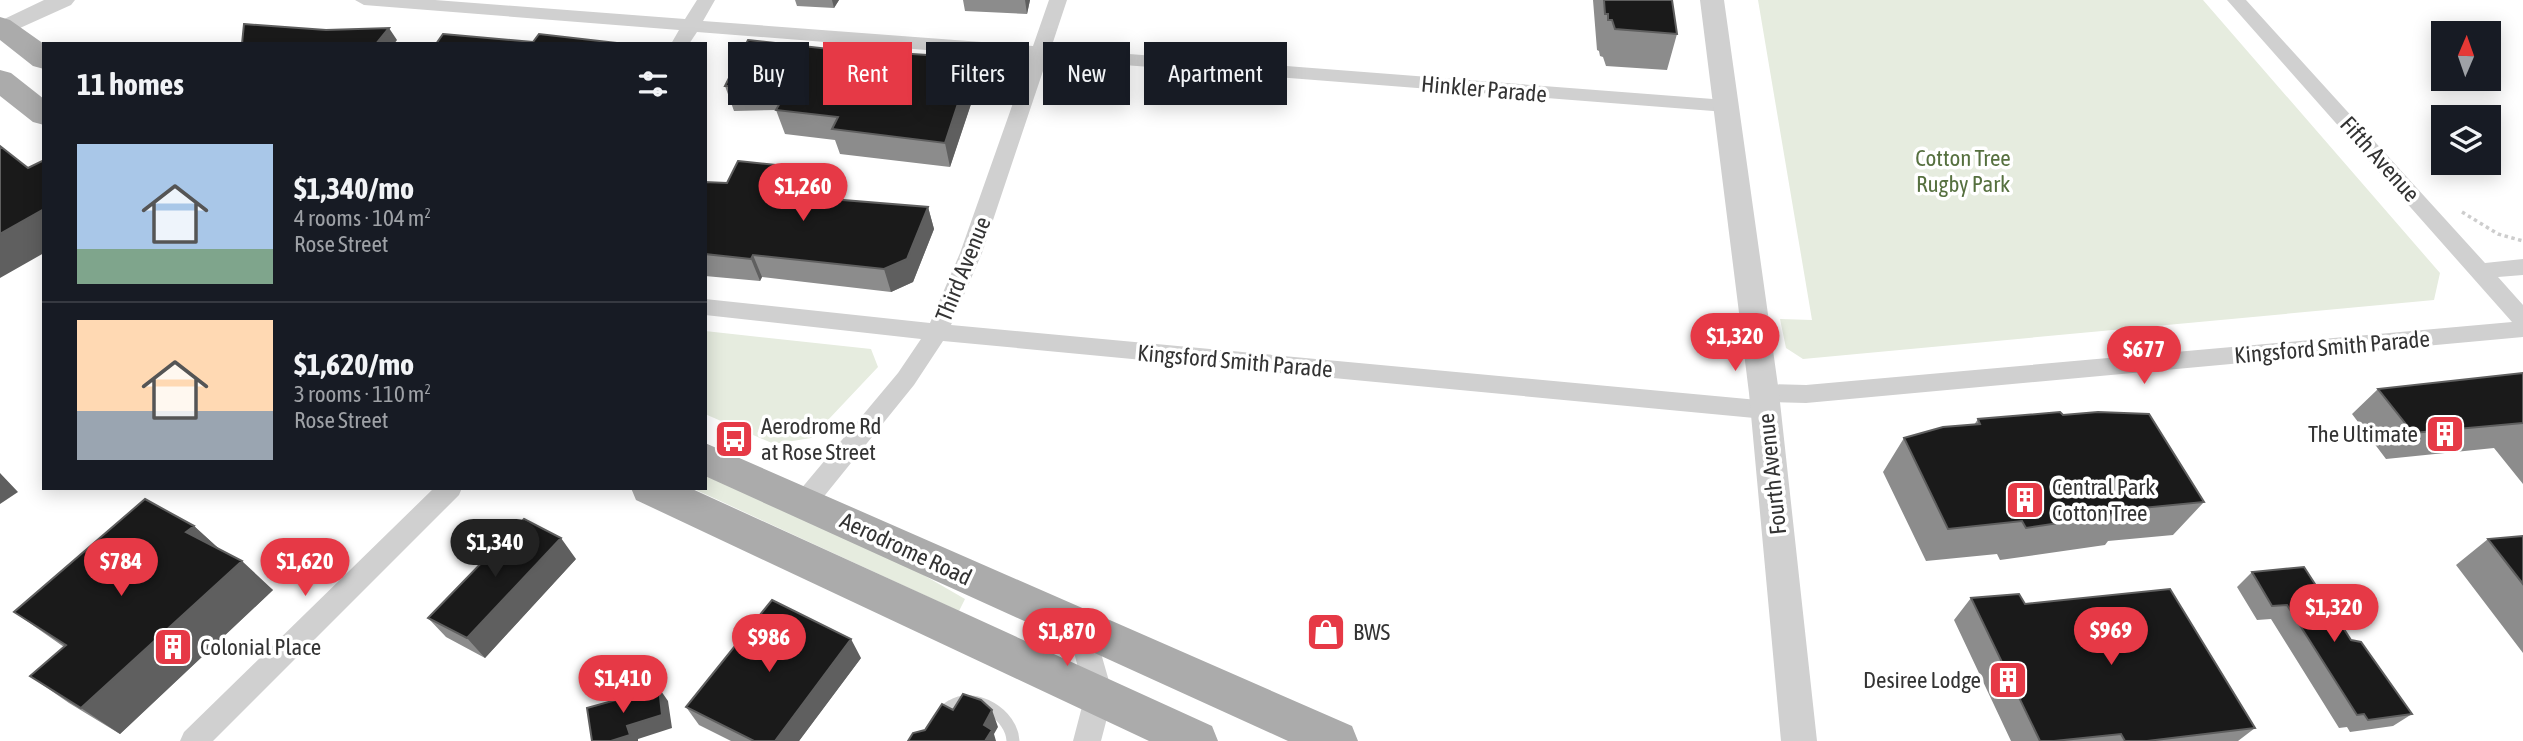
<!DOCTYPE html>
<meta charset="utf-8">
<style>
:root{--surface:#171b24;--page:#242831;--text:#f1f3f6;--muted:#9ea1a6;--line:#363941;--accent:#e63946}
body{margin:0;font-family:"Asap Condensed",sans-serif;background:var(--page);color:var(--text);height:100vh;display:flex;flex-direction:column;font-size:26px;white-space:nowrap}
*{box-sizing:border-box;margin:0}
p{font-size:23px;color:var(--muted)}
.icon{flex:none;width:38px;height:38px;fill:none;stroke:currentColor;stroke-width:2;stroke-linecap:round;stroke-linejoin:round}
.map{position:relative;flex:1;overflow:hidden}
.panel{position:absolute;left:42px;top:42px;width:665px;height:448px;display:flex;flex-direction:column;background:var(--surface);border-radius:0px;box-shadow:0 4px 18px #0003}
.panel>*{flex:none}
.hud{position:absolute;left:728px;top:42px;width:665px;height:63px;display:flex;gap:14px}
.needle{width:46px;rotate:2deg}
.tools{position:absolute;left:2431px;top:21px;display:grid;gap:14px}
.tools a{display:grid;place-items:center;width:70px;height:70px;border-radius:0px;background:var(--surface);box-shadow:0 4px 18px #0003;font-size:35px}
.price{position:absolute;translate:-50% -60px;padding:0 16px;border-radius:24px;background:var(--accent);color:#fff;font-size:23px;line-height:46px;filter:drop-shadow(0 2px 4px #0008)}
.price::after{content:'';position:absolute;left:50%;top:42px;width:21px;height:16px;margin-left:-10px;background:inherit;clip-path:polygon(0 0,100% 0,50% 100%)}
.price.on{background:#222;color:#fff}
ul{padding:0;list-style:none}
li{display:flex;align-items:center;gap:21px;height:175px;padding:0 35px}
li+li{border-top:2px solid var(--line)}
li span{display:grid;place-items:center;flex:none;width:196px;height:140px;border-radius:0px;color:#555}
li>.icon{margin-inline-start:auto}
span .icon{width:84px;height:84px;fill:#fffc;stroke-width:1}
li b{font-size:30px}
h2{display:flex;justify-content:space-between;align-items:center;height:84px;padding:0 35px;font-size:30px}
.tag{padding:0 24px;border-radius:0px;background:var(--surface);box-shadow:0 4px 18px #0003;font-size:24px;line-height:63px}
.tag.on{background:var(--accent);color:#fff}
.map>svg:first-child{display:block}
.green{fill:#e6ecdf}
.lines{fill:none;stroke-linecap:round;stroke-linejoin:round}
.path{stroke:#cdcdcd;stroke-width:3.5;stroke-dasharray:3.5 3.5;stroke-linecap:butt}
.service{stroke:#d0d0d0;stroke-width:13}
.minor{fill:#d0d0d0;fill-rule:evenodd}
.tertiary{fill:#d0d0d0;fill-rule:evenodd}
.primary{fill:#ababab;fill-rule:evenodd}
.wall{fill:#8c8c8c}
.shaded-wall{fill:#5f5f5f}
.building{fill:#1a1a1a;stroke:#5f5f5f;stroke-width:2}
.labels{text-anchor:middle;stroke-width:7;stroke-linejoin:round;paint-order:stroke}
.street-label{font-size:23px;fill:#333;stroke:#fff}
.park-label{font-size:23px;fill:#56703f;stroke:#fff}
.poi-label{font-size:23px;fill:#333;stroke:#fff;text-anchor:start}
</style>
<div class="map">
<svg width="2523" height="741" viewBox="0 0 2523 741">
<rect width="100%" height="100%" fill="#fff"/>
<path class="green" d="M 1758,0 L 2203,0 L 2440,273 L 2434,300 L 1803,359 L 1786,348 L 1780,319 L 1812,320 Z
M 705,331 L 871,349 L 878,367 L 811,438 L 774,444 L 705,414 Z
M 705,469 L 875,547 L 965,599 L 959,611 L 692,488 L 705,488 Z"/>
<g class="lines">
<path class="path" d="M 2462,212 L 2498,234 L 2523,241"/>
<path class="service" d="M 925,741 C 933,730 939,713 952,706 C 976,692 1012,715 1013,741"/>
<path class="minor" d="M 355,0 L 435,0 L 685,19 L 697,0 L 715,0 L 703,21 L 1033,46 L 1049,0 L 1067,0 L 1051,48 L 1726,100 L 1733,102 L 1736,106 L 1733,110 L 1726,112 L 1047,59 L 982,253 L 951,325 L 1758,400 L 1752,393 L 1756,387 L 1764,384 L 1806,385 L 2512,322 L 2227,0 L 2246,0 L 2485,263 L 2523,259 L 2523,275 L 2498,277 L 2523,305 L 2523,337 L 1806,403 L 1769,402 L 1777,410 L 1773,417 L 1765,419 L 943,341 L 914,385 L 813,510 L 804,513 L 795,510 L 792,503 L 795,496 L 898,373 L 921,339 L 705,315 L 705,299 L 930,323 L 960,253 L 1029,58 L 697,32 L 689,44 L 671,44 L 679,30 L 364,5 Z
M 434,488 L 462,488 L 459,495 L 213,741 L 180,741 L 184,732 Z
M 1081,617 L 1090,621 L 1094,629 L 1113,695 L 1101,741 L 1073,741 L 1085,695 L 1068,629 L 1072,621 Z"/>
<path class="tertiary" d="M 44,0 L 75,0 L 71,5 L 0,37 L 0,21 Z
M 1700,0 L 1724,0 L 1779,393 L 1817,741 L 1781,741 L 1749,393 Z"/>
<path class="primary" d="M 0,17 L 10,20 L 44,44 L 44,69 L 33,66 L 0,40 Z
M 0,70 L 11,73 L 44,99 L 44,125 L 33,122 L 0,96 Z
M 705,443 L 1352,726 L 1358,741 L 1288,741 L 705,476 Z
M 631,488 L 690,488 L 1212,726 L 1218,741 L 1149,741 L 636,500 Z"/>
</g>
<path class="wall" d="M 795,0 L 839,0 L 834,8 L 797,6 Z
M 963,0 L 1030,0 L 1027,14 L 965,11 Z
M 1593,0 L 1672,0 L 1677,34 L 1667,70 L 1606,66 L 1603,57 L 1600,56 L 1599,51 L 1597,50 Z
M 748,40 L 978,83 L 950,167 L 840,154 L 835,140 L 785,134 L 776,110 L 734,111 L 725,86 Z
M 796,167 L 804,189 L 801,196 L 928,207 L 934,229 L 913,282 L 891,292 L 762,277 L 760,281 L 705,276 L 705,182 L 727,183 Z
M 2523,373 L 2523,484 L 2494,448 L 2386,459 L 2352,414 L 2378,389 Z
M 2063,415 L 2204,502 L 2173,535 L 2108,541 L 2105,545 L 2000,560 L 1997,554 L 1926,561 L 1883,472 L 1904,438 L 1974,425 L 1978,419 Z
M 194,526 L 220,550 L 273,590 L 120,734 L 69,703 L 30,676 L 64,647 L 14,612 Z
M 2523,536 L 2523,653 L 2456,565 L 2488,539 Z
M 576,559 L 485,658 L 446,637 L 428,618 Z
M 2252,572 L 2351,640 L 2412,714 L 2393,726 L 2350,732 L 2347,727 L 2339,728 L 2271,619 L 2257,620 L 2237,587 Z
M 1971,598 L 2025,604 L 2255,728 L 2238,741 L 2011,741 L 1954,620 Z
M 861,658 L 799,741 L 731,741 L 699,725 L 686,707 Z"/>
<path class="shaded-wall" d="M 832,0 L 839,0 L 834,8 Z
M 1025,0 L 1030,0 L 1027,14 Z
M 389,28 L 397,40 L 394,44 L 376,44 Z
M 973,58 L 978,83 L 950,167 L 945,143 Z
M 796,167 L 804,189 L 790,218 L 782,195 Z
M 928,207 L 934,229 L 913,282 L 891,292 L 884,269 Z
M 44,209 L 44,253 L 0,278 L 0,234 Z
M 753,255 L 762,277 L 760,281 L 751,259 Z
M 0,473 L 18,492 L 0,504 Z
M 194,526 L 226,555 L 186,532 Z
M 561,538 L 576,559 L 485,658 L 467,638 Z
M 242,561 L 273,590 L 120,734 L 81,708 Z
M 851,639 L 861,658 L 799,741 L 775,741 Z
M 659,688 L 668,701 L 672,728 L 638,739 L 638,741 L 611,741 L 627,726 Z
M 992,710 L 998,727 L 994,734 L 996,741 L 985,741 L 984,725 Z"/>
<path class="building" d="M 1604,0 L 1672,0 L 1677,34 L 1615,29 L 1612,20 L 1608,20 L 1608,14 L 1605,14 Z
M 244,24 L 326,30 L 389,28 L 376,44 L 242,44 Z
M 443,34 L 533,42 L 539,34 L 617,43 L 616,44 L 436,44 Z
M 748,40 L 865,53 L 866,51 L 973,58 L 945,143 L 832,129 L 838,117 L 776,110 L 790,85 L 725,86 Z
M 0,146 L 28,168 L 42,161 L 44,162 L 44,209 L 0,234 Z
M 738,161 L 796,167 L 782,195 L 928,207 L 907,259 L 884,269 L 753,255 L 751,259 L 705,254 L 705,182 L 727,183 Z
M 2523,373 L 2523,423 L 2413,433 L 2378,389 Z
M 2060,412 L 2063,415 L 2098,412 L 2149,414 L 2204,502 L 2131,509 L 2133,512 L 2026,528 L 2022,521 L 1948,529 L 1904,438 L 1943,427 L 1980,424 L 1978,419 Z
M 145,499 L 194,526 L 186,532 L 242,561 L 81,708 L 30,676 L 66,645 L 14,612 Z
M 524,519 L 561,538 L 467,638 L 428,618 Z
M 2523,536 L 2523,584 L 2488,539 Z
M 2304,567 L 2351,640 L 2361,642 L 2412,714 L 2368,720 L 2364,714 L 2357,715 L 2287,605 L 2272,606 L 2252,572 Z
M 2170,589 L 2255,728 L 2147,741 L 2125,741 L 2121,734 L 2054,741 L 2040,741 L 1971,598 L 2019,594 L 2025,604 Z
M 772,600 L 851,639 L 775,741 L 754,741 L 686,707 Z
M 659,688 L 662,715 L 627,726 L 630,735 L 611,741 L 592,741 L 587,708 Z
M 963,694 L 981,700 L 992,710 L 984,725 L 992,730 L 985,741 L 908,741 L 913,733 L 925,730 L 942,704 L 953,710 Z"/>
<defs>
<g id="building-square" transform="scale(2.0125)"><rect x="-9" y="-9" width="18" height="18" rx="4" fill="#e63946" stroke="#fff"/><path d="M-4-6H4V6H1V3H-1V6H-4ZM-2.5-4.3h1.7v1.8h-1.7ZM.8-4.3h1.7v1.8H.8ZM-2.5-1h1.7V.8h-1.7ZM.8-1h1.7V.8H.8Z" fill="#fff"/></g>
<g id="bus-square" transform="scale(2.0125)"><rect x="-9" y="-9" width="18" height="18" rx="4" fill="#e63946" stroke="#fff"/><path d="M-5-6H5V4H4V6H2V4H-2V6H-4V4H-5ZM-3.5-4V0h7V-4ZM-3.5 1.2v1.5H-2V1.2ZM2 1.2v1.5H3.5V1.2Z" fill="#fff"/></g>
<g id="shop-square" transform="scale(2.0125)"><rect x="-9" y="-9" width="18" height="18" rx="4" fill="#e63946" stroke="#fff"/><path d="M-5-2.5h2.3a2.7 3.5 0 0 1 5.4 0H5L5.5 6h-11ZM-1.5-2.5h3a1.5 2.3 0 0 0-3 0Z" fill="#fff"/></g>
</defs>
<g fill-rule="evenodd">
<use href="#building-square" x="2445" y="434"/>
<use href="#bus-square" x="734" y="439"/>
<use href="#building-square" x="2025" y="500"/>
<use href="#shop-square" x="1326" y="632"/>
<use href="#building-square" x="173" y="647"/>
<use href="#building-square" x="2008" y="680"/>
</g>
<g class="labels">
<g class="street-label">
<text transform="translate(1484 89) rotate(5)" y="8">Hinkler Parade</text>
<text transform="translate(2380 159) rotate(48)" y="8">Fifth Avenue</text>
<text transform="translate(963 269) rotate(-68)" y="8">Third Avenue</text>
<text transform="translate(2332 347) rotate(-5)" y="8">Kingsford Smith Parade</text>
<text transform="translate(1235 361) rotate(5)" y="8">Kingsford Smith Parade</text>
<text transform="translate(1772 474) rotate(-96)" y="8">Fourth Avenue</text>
<text transform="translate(906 549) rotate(25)" y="8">Aerodrome Road</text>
</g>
<g class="park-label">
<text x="1963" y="166">Cotton Tree<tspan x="1963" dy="26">Rugby Park</tspan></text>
</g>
<g class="poi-label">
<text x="761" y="434">Aerodrome Rd<tspan x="761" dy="26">at Rose Street</tspan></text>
<text x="2418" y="442" text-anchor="end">The Ultimate</text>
<text x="2052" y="495">Central Park<tspan x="2052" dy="26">Cotton Tree</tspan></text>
<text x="1353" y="640">BWS</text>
<text x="200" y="655">Colonial Place</text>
<text x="1981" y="688" text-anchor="end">Desiree Lodge</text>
</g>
</g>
</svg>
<div class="tools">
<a><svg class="needle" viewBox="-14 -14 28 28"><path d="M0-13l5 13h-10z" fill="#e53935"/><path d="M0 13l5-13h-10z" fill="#9ea1a6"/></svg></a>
<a><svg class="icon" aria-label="layers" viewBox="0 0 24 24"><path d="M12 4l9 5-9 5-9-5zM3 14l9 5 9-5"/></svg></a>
</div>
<b class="price" style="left:803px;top:223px">$1,260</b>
<b class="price" style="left:1735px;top:373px">$1,320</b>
<b class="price" style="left:2144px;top:386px">$677</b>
<b class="price on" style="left:495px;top:579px">$1,340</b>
<b class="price" style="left:121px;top:598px">$784</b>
<b class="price" style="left:305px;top:598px">$1,620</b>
<b class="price" style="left:2334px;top:644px">$1,320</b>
<b class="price" style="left:2111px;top:667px">$969</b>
<b class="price" style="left:1067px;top:668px">$1,870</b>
<b class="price" style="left:769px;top:674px">$986</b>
<b class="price" style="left:623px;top:715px">$1,410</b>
<div class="hud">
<a class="tag">Buy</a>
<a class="tag on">Rent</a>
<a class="tag">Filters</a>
<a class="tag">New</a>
<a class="tag">Apartment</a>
</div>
<section class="panel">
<h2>11 homes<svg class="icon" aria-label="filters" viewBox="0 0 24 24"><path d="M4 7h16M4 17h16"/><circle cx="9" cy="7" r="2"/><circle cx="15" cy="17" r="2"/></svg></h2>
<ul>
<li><span style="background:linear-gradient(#a9c7e8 75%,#7fa58c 0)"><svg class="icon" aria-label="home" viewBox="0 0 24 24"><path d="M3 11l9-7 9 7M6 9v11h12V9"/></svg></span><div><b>$1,340/mo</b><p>4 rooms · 104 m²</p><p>Rose Street</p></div></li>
<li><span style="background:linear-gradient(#ffd9b3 65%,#9aa5b1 0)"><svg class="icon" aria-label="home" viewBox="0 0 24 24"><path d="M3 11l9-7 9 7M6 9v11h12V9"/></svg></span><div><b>$1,620/mo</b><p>3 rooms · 110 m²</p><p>Rose Street</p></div></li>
</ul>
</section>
</div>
